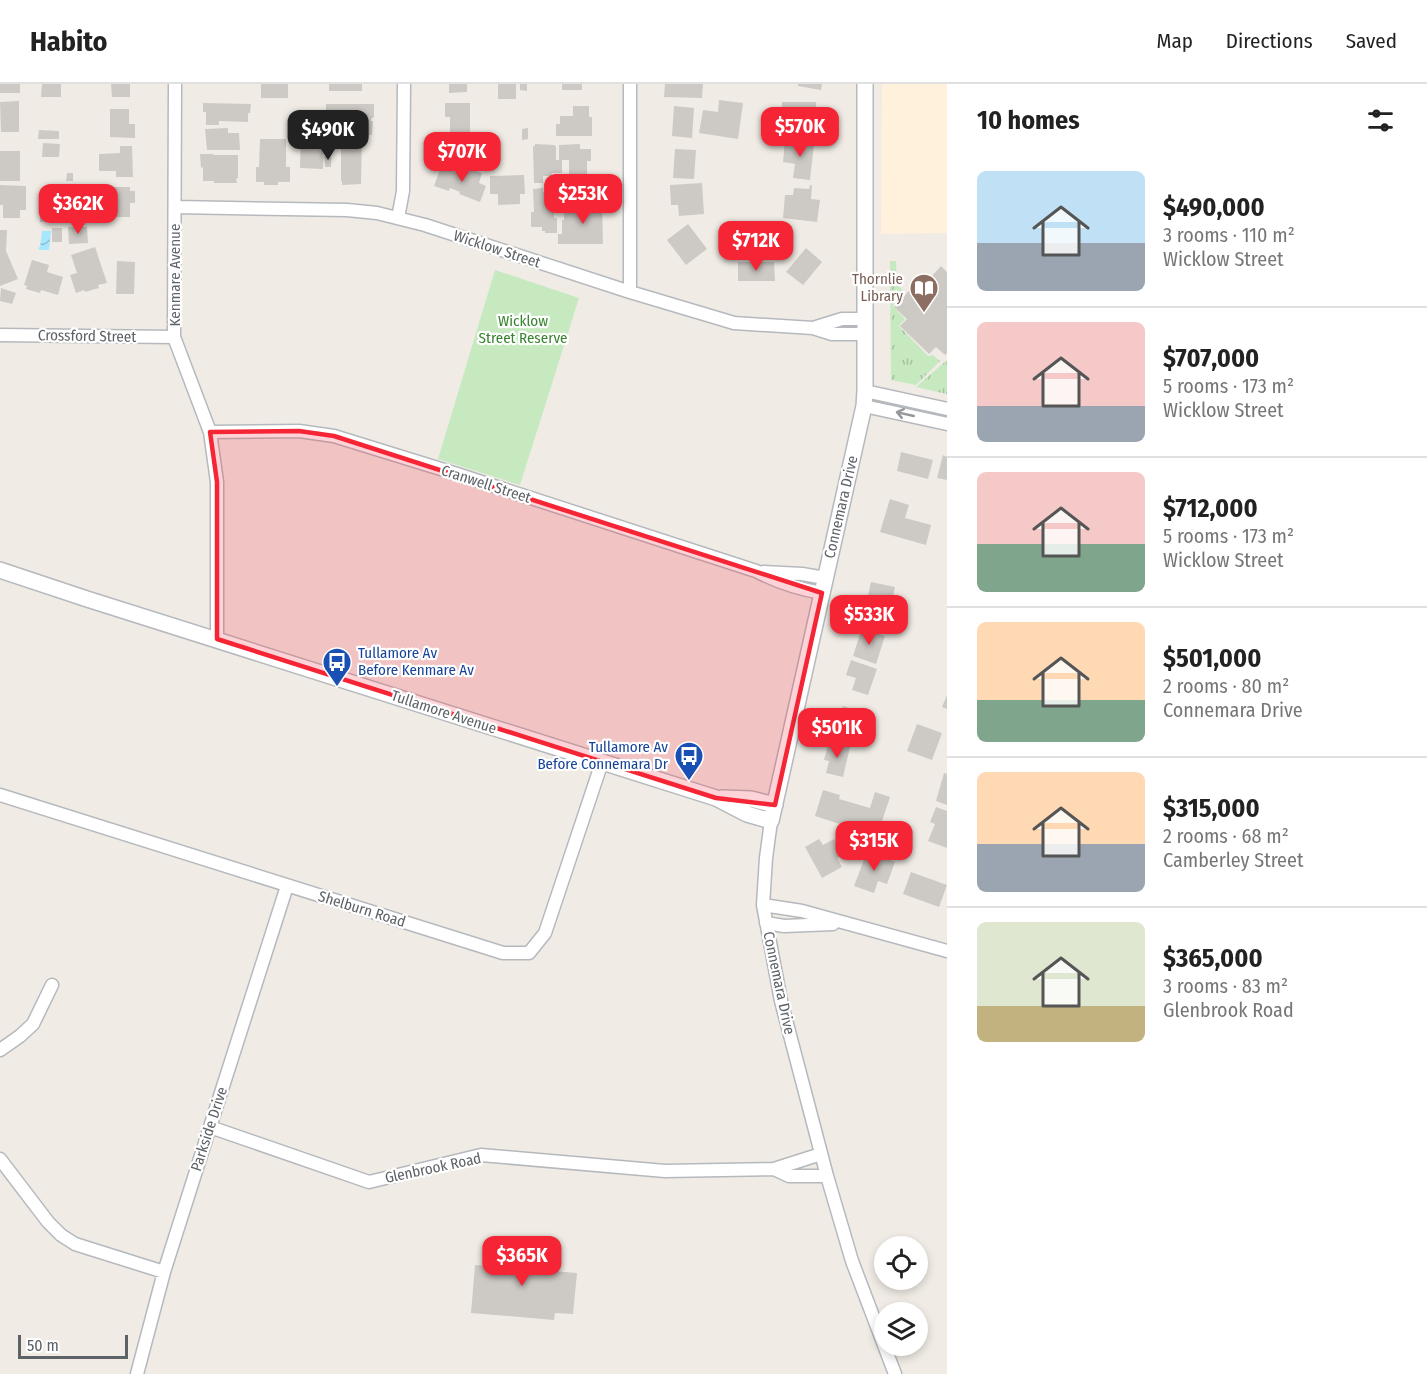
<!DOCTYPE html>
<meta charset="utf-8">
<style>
:root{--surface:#fff;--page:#f2f2f2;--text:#222;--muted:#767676;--line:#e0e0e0;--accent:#f62535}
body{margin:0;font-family:"Fira Sans Condensed",sans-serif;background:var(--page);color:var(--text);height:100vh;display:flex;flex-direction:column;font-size:22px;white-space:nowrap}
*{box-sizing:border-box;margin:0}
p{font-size:20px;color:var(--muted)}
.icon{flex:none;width:33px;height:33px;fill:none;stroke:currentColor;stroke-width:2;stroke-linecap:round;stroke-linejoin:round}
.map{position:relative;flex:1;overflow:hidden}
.drawer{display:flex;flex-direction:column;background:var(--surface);width:480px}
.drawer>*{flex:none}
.controls{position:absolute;left:874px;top:1152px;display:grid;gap:12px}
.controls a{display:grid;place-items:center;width:54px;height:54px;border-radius:50%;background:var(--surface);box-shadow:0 3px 9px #0003;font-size:30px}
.scale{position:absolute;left:18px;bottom:15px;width:110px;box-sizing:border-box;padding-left:6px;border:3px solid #5d6266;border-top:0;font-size:16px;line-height:21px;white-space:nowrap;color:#5d6266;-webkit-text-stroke:4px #fff;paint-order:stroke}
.price{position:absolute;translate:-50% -51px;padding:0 14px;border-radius:12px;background:var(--accent);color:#fff;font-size:20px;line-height:39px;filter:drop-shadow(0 2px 3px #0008)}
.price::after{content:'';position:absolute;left:50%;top:36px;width:18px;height:14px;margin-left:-9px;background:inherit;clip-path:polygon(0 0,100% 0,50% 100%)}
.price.current{background:#222;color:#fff}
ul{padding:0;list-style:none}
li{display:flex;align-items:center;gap:18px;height:150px;padding:0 30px}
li+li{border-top:2px solid var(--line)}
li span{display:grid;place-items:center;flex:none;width:168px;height:120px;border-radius:9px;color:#555}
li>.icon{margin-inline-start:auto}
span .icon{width:72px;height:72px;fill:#fffc;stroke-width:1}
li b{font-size:26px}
h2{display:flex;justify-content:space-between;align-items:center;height:72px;padding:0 30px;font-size:26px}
header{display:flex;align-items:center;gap:36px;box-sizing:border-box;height:84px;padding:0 30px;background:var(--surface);border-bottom:2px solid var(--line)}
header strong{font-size:28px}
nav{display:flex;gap:33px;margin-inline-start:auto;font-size:21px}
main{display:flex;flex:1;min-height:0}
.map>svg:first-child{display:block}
.commercial{fill:#fff1db}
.grass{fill:url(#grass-tufts)}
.green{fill:#c6e9c0}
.water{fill:url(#water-waves)}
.building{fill:#cdc9c4}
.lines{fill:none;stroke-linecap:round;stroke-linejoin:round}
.minor-casing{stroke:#b5b9bd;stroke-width:15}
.tertiary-casing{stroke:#b5b9bd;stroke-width:18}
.minor{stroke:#fff;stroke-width:12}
.tertiary{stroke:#fff;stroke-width:15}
.oneway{stroke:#96999c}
.marked{fill:#f62535;fill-opacity:0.2;stroke:#f62535;stroke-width:4.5;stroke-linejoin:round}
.labels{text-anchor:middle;stroke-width:4.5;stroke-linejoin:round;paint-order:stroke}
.street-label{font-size:15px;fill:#5d6266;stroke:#fff}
.education-label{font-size:15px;fill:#785e54;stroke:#fff;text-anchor:end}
.park-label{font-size:15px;fill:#37842e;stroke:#fff}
.transit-label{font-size:15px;fill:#164399;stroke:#fff;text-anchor:start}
</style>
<header>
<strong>Habito</strong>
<nav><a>Map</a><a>Directions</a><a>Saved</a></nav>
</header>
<main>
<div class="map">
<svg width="947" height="1290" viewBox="0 0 947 1290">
<defs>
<pattern id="grass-tufts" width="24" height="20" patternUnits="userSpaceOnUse" patternTransform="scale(1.5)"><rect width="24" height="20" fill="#c6e9c0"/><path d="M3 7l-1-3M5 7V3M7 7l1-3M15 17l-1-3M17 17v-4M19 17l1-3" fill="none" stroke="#a4c0a0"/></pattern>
<pattern id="water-waves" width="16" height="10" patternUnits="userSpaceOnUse" patternTransform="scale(1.5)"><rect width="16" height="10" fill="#a6e6ff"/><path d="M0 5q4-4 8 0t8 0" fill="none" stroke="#8abed2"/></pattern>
</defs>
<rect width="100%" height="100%" fill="#f0ece5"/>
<path class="commercial" d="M 882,0 L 947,0 L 947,149 L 881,150 Z"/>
<path class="grass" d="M 890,177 L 896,177 L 897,200 L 905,209 L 893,222 L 905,235 L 899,242 L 928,272 L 933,271 L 940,277 L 916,301 L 891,296 Z
M 947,276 L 947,310 L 916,303 Z"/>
<path class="green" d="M 495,186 L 579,214 L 520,401 L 438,375 Z"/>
<path class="water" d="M 42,147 L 51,147 L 49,166 L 40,166 L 38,164 L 40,163 Z"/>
<path class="building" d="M 0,0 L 20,0 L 20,9 L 0,9 Z
M 42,0 L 61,0 L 61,13 L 41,13 Z
M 111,0 L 130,0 L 130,13 L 112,13 Z
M 261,0 L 288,0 L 288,14 L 261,14 Z
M 329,0 L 362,0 L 362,7 L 329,7 Z
M 449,0 L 467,0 L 467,8 L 449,9 Z
M 498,0 L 516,0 L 516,15 L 498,15 Z
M 520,0 L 527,0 L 527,7 L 520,6 Z
M 562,0 L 582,0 L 582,6 L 562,6 Z
M 665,0 L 703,0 L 702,14 L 664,13 Z
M 798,0 L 822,0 L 821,6 L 798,2 Z
M 719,16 L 743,19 L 738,55 L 699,49 L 703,26 L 718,28 Z
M 19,17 L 19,48 L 1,48 L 0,18 Z
M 782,18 L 816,18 L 815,45 L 782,45 Z
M 203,19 L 251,20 L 250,29 L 248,29 L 248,38 L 219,37 L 219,41 L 206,41 L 206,28 L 203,28 Z
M 445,19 L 470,19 L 470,49 L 450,49 L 450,33 L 445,33 Z
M 326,20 L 374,20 L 374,33 L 371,35 L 371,37 L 373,37 L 372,51 L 358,51 L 358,48 L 334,48 L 334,36 L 326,36 Z
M 573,22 L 589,22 L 589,33 L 592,33 L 592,52 L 556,52 L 556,40 L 560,40 L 560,32 L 573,32 Z
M 674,22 L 694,24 L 692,54 L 672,52 Z
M 110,25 L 129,25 L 129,40 L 135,40 L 135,54 L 110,53 Z
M 293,35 L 300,35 L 301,47 L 293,47 Z
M 228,44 L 228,49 L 239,49 L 240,66 L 207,66 L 205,45 Z
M 528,44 L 528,55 L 522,56 L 522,45 Z
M 39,46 L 59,47 L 59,55 L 38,55 Z
M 493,49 L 494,56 L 477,57 L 477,50 Z
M 301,51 L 324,52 L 323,85 L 300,84 Z
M 341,53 L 362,53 L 361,100 L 342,101 L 342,97 L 341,97 Z
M 260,55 L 286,55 L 286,83 L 290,83 L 290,98 L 278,98 L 278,101 L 264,101 L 264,98 L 256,98 L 256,83 L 259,83 Z
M 785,57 L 814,60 L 810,96 L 793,94 L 795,80 L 783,78 Z
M 43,59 L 60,60 L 59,73 L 42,73 Z
M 535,60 L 555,61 L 554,62 L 556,62 L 556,76 L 562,76 L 562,89 L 552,89 L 552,92 L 543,92 L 543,99 L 534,99 L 533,62 L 535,62 Z
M 580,60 L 580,65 L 591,65 L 591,77 L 587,77 L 587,97 L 569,97 L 569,76 L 559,76 L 559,61 Z
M 120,62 L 132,62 L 133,93 L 116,93 L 116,87 L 99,87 L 99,70 L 120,69 Z
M 439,62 L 453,63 L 453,76 L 439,76 Z
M 462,62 L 475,62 L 475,69 L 462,69 Z
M 675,65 L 696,66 L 694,95 L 673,94 Z
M 0,67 L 20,67 L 20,97 L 0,97 Z
M 200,70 L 213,70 L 213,71 L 238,71 L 238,94 L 236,95 L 237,99 L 214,99 L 214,97 L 203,97 L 203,83 L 201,84 Z
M 331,71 L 331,83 L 325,83 L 324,72 Z
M 441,83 L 464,91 L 467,84 L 482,89 L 479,99 L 486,102 L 480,118 L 459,110 L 460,108 L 450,104 L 449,107 L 434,102 Z
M 67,89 L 73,89 L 73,97 L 66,97 Z
M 524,91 L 525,110 L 520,110 L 520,120 L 498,121 L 498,110 L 490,110 L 490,92 Z
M 702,99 L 704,130 L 679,132 L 678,121 L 671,121 L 670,101 Z
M 0,101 L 26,102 L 26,126 L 20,126 L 20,134 L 3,134 L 3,121 L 0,121 Z
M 104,101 L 110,101 L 110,107 L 104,107 Z
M 810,101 L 812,101 L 811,115 L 820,116 L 817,138 L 783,134 L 785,111 L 793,111 L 794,104 L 809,105 Z
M 53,102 L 61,102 L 61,112 L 52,111 Z
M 112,103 L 130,103 L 130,107 L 135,107 L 135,119 L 130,119 L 130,133 L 112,133 Z
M 543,104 L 543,108 L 552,108 L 552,113 L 554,114 L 554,134 L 557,134 L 557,149 L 545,149 L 545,147 L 542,147 L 542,143 L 531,143 L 531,128 L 534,128 L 533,105 Z
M 602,118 L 603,160 L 558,160 L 558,150 L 562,150 L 562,136 L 564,136 L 564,125 L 586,122 L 586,119 Z
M 40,127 L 60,127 L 60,137 L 40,138 Z
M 688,140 L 707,165 L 686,181 L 667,156 Z
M 723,140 L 776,140 L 775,169 L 735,169 L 735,153 L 722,153 Z
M 68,143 L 87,143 L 88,159 L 69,160 Z
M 52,144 L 62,144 L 62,158 L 52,158 Z
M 0,146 L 7,146 L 6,167 L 18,195 L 0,202 Z
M 95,163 L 107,199 L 98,201 L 99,204 L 85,208 L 84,206 L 76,209 L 70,191 L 77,189 L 71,171 Z
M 806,164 L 822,178 L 803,201 L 786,188 Z
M 32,176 L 49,181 L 47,188 L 63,193 L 58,211 L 41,206 L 40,209 L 26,205 L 27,202 L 24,201 Z
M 117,177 L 135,178 L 134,210 L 116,210 Z
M 738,178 L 774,178 L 775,197 L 738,197 Z
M 941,182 L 947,188 L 947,269 L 945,271 L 936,263 L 929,270 L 900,242 L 907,235 L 894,223 L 917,198 L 922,203 Z
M 1,204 L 16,209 L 12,220 L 0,217 Z
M 901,368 L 933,376 L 928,395 L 897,387 Z
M 943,371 L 947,373 L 947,396 L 937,394 Z
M 890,415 L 909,421 L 905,434 L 931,441 L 926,461 L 880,448 Z
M 871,498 L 895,503 L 888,535 L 864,530 Z
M 862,544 L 885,552 L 876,580 L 853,572 Z
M 851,576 L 877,585 L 868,611 L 852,606 L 856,594 L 846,591 Z
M 947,611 L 947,625 L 942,623 Z
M 843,622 L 870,631 L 864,647 L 850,642 L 846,654 L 833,650 Z
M 917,640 L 942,649 L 932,676 L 907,667 Z
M 829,658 L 850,663 L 843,693 L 826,689 L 829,677 L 824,676 Z
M 944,689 L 947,690 L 947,721 L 936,717 Z
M 823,706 L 840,711 L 839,715 L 870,724 L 875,708 L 890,713 L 877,752 L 815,732 Z
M 936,723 L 947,727 L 947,764 L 928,757 L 935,740 L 930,738 Z
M 819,755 L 823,761 L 834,755 L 843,771 L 837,774 L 842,783 L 822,794 L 805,763 Z
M 867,768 L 895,778 L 887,800 L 878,797 L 874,809 L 854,802 Z
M 911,788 L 947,801 L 939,823 L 903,810 Z
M 493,1164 L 542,1168 L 541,1178 L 553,1179 L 553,1187 L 577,1189 L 573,1230 L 555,1229 L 554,1236 L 471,1229 L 475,1181 L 491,1182 Z"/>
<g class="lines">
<g class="minor-casing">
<path id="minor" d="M 175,0 L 174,253 L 210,348 L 217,398 L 217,555
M 175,123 L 347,126 L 377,129 L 425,141 L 630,208 L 734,239 L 813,244 L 832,250 L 865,250
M 398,134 L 403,107 L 404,0
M 630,208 L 630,0
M 813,244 L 842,235 L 865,235
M 0,251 L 174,253
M 865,307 L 947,325
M 864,322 L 947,340
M 210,348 L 299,347 L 334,352 L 457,390 L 756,487 C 777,498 798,505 822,509
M 763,488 L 802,490 L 825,494
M 0,711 L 503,869 L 529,869 L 545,849 L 602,678
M 771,737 L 766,774 L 763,821 L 781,917 L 827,1092 L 852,1177 L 895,1290
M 763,821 L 802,827 L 947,867
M 766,839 L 784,842 L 833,840
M 0,966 L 20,952 L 33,940 L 52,901
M 210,1043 L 369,1098 L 481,1071 L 665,1087 L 774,1085 L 821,1070
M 0,1075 L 48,1138 L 61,1151 L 75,1160 L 164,1188
M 774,1085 L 789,1092 L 827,1092
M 137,1290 L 164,1188 L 210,1043 L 287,802"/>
</g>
<g class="tertiary-casing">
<path id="tertiary" d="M 0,486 L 87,515 L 716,714 L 747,730 L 771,737 L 864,322 L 865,307 L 865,0
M 722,714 L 751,715 L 775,721"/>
</g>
<use href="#minor" class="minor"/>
<use href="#tertiary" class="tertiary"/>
</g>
<defs><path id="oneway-shaft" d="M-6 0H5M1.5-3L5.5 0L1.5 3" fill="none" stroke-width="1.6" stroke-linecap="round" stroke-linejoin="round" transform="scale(1.5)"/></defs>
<use class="oneway" href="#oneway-shaft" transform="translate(905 330) rotate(-167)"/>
<path class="marked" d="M 299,347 L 334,352 L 822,509 L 775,721 L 716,714 L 217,555 L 217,398 L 210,348 Z"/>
<defs>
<g id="library-pin" transform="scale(1.5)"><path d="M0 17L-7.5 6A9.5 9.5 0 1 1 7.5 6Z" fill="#8d6e63" stroke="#fff"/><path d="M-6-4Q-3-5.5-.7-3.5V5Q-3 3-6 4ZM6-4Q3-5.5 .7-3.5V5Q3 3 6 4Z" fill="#fff"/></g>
<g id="bus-pin" transform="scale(1.5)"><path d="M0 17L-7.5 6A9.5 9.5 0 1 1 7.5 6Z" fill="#1a4fb4" stroke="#fff"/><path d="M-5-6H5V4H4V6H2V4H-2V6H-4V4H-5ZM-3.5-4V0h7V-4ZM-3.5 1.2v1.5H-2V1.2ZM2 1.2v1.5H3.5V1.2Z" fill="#fff"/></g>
</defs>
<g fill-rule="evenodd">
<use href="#library-pin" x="924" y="204"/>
<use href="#bus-pin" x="337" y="578"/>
<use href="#bus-pin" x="689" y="672"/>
</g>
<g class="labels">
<g class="street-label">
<text transform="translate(497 165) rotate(18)" y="5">Wicklow Street</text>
<text transform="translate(175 191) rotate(-90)" y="5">Kenmare Avenue</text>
<text transform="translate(87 252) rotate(1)" y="5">Crossford Street</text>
<text transform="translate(486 400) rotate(18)" y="5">Cranwell Street</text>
<text transform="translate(841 423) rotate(-77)" y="5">Connemara Drive</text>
<text transform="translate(444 628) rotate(18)" y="5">Tullamore Avenue</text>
<text transform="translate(362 825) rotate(17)" y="5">Shelburn Road</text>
<text transform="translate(779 899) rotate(78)" y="5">Connemara Drive</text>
<text transform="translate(209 1045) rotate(-72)" y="5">Parkside Drive</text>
<text transform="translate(433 1084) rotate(-12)" y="5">Glenbrook Road</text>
</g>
<g class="education-label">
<text x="903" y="200">Thornlie<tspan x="903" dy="17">Library</tspan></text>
</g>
<g class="park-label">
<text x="523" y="242">Wicklow<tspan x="523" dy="17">Street Reserve</tspan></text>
</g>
<g class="transit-label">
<text x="358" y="574">Tullamore Av<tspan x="358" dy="17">Before Kenmare Av</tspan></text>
<text x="668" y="668" text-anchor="end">Tullamore Av<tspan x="668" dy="17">Before Connemara Dr</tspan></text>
</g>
</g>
</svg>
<div class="controls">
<a><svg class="icon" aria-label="locate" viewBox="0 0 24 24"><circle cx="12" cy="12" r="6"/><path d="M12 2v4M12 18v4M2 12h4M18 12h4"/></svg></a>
<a><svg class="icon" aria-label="layers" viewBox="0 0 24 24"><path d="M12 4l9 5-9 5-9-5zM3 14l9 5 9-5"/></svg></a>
</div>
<div class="scale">50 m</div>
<b class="price" style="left:800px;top:74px">$570K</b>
<b class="price current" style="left:328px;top:77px">$490K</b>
<b class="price" style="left:462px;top:99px">$707K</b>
<b class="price" style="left:583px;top:141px">$253K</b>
<b class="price" style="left:78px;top:151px">$362K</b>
<b class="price" style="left:756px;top:188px">$712K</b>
<b class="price" style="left:869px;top:562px">$533K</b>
<b class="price" style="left:837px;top:675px">$501K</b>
<b class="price" style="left:874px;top:788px">$315K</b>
<b class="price" style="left:522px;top:1203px">$365K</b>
</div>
<section class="drawer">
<h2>10 homes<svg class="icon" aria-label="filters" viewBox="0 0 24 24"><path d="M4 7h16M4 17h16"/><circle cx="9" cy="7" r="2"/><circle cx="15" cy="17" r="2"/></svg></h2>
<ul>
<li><span style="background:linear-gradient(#bfe0f5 60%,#9aa5b1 0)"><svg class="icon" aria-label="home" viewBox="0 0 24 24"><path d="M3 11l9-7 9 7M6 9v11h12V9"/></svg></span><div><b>$490,000</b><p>3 rooms · 110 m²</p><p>Wicklow Street</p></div></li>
<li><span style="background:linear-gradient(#f6c9c9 70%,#9aa5b1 0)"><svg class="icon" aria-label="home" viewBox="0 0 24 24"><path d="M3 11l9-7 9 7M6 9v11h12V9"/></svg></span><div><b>$707,000</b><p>5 rooms · 173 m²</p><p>Wicklow Street</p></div></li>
<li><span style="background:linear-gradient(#f6c9c9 60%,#7fa58c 0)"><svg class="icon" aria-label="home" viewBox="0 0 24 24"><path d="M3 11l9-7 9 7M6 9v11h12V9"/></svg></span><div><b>$712,000</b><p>5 rooms · 173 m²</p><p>Wicklow Street</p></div></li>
<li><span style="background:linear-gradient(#ffd9b3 65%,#7fa58c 0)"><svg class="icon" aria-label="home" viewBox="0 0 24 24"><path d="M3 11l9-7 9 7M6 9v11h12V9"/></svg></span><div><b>$501,000</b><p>2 rooms · 80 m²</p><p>Connemara Drive</p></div></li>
<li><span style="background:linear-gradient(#ffd9b3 60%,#9aa5b1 0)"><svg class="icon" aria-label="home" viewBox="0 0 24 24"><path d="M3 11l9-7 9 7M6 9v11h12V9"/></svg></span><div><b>$315,000</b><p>2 rooms · 68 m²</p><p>Camberley Street</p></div></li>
<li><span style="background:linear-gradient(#dfe7d0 70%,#c2b280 0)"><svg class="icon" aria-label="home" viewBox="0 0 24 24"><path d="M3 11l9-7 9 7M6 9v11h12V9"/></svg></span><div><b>$365,000</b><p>3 rooms · 83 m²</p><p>Glenbrook Road</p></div></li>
</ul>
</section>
</main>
